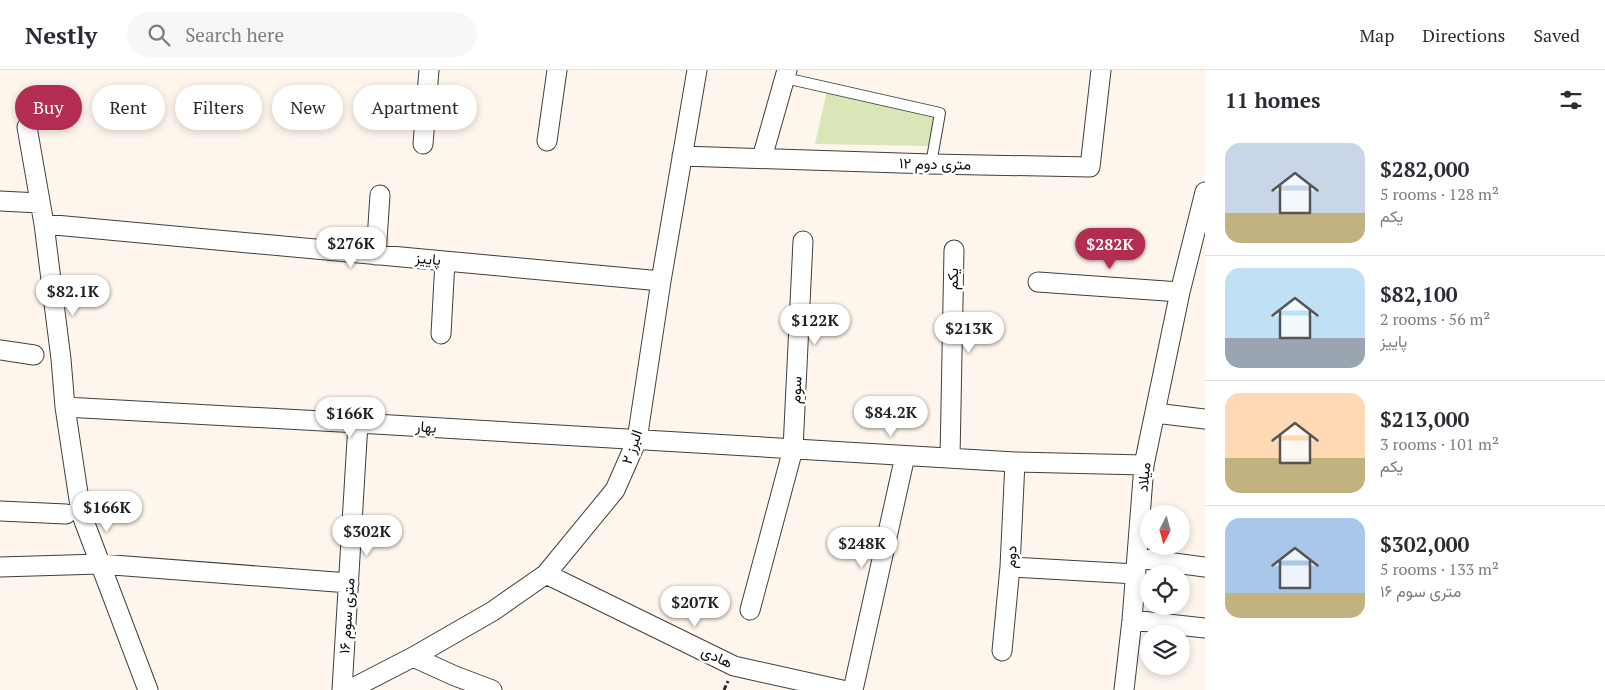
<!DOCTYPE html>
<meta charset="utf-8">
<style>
:root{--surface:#fff;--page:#f7f7f7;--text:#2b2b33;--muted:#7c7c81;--line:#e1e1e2;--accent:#b32d50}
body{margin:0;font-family:"PT Serif",Vazirmatn,serif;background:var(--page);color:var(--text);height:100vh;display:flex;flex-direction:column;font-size:19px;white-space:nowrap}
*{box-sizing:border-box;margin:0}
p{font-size:16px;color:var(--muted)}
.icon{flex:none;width:28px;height:28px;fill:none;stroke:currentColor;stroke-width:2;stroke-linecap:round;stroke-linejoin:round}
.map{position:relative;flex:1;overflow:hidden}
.details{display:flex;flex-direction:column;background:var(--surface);width:400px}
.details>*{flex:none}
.guide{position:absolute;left:15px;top:15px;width:475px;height:45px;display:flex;gap:10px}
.needle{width:32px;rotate:186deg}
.fabs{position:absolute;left:1140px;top:435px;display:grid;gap:10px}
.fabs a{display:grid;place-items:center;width:50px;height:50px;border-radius:50%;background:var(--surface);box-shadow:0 2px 8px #0003;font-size:25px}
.price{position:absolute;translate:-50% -42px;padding:0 11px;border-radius:18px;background:#fff;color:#222;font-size:16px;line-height:32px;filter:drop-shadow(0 1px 2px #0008)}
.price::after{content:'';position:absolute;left:50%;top:30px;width:15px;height:11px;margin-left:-8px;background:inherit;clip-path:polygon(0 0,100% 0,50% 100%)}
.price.active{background:var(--accent);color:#fff}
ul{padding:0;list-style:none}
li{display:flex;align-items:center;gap:15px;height:125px;padding:0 20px}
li+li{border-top:1px solid var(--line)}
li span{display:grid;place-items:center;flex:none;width:140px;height:100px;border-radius:15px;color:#555}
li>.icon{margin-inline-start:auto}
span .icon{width:60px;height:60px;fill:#fffc;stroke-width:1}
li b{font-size:21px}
h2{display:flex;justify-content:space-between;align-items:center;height:60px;padding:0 20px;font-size:21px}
.pill{padding:0 18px;border-radius:22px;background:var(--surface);box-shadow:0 2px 8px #0003;font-size:18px;line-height:45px}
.pill.active{background:var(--accent);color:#fff}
header{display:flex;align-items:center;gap:30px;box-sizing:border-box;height:70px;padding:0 25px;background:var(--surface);border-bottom:1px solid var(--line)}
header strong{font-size:24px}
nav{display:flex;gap:28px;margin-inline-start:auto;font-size:18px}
.search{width:350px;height:45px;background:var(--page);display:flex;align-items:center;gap:12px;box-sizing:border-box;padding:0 18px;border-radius:28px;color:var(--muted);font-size:19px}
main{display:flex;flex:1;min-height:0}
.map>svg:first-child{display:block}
.green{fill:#d9e6b8}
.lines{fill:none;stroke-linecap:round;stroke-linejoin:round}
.lane-casing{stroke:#3f3f3f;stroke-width:12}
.street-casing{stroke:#3f3f3f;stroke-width:21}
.path{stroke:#2e2e2e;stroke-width:3;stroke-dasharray:5 2.5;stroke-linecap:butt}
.lane{stroke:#fff;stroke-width:10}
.street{stroke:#fff;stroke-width:19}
.labels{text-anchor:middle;stroke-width:5;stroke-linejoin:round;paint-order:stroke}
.street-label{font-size:15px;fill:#0c0c0c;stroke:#fff}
</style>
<header>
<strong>Nestly</strong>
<div class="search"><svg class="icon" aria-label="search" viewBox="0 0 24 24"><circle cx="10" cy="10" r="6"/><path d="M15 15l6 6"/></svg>Search here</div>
<nav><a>Map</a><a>Directions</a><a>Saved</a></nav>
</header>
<main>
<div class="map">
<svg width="1205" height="620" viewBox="0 0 1205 620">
<rect width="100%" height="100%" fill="#fef6ec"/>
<path class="green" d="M 827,21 L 935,46 L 929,76 L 815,74 Z"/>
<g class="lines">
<g class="lane-casing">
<path id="lane" d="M 785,8 L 940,43 L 931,94"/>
</g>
<g class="street-casing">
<path id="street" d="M 27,57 L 44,154 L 61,289 L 65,337 L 81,443 L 148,620
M 547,71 L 557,0
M 423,74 L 429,0
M 682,86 L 931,94 L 1090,97 L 1101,0
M 762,88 L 787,0
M 0,131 L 39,133
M 44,154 L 661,211
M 376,185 L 380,125
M 1038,212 L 1180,222
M 441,264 L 445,191
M 0,280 L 34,285
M 65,337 L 358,353 L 1015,392 L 1144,395
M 1155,343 L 1205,349
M 950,388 L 954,180
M 0,441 L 66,444
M 1137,488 L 1205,497
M 0,497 L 100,494 L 349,513
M 1010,497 L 1136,504
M 546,504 L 734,596 L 842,620
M 750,540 L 793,379 L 803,171
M 1132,550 L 1205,558
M 1002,581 L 1010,497 L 1015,392
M 413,587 L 455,606 L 492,620
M 342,620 L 358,353
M 349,620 L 413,587 L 493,541 L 546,504 L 615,420 L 637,370 L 661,211 L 697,0
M 853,620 L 905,386
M 1124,620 L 1132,550 L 1144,395 L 1180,222 L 1205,122"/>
</g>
<path class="path" d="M 724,620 L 728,611"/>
<use href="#lane" class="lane"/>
<use href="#street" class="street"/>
</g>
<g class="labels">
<g class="street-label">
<text transform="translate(935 94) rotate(1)" y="5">۱۲ متری دوم</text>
<text transform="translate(428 189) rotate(5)" y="5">پاییز</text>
<text transform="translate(953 209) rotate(-89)" y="5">یکم</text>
<text transform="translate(796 320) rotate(-87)" y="5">سوم</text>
<text transform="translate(426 357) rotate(4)" y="5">بهار</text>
<text transform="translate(632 377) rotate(-71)" y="5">البرز ۲</text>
<text transform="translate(1144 407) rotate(-84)" y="5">میلاد</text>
<text transform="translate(1011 487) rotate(-87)" y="5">دوم</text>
<text transform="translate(347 546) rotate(-86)" y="5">۱۶ متری سوم</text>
<text transform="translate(717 587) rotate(25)" y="5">هادی</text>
</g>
</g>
</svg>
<div class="fabs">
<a><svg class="needle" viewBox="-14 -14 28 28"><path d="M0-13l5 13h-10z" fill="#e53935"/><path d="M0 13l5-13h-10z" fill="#7c7c81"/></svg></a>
<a><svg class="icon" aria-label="locate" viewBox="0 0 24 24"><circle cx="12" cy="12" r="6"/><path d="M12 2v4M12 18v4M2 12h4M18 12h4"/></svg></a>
<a><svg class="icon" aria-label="layers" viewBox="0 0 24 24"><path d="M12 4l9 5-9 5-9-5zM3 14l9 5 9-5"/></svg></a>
</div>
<b class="price" style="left:351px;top:199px">$276K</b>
<b class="price active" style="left:1110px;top:200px">$282K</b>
<b class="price" style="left:73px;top:247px">$82.1K</b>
<b class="price" style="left:815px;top:276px">$122K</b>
<b class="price" style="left:969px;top:284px">$213K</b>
<b class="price" style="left:891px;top:368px">$84.2K</b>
<b class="price" style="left:350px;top:369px">$166K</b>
<b class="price" style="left:107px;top:463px">$166K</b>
<b class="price" style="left:367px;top:487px">$302K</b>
<b class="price" style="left:862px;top:499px">$248K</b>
<b class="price" style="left:695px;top:558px">$207K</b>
<div class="guide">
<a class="pill active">Buy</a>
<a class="pill">Rent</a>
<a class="pill">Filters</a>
<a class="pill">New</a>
<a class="pill">Apartment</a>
</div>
</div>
<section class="details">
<h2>11 homes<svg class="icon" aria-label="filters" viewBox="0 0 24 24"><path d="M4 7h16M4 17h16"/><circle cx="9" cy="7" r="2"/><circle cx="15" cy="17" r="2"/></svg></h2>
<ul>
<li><span style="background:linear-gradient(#c9d6e8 70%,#c2b280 0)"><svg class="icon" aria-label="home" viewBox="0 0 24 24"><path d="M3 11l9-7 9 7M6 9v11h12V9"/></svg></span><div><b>$282,000</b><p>5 rooms · 128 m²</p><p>یکم</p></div></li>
<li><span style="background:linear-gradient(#bfe0f5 70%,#9aa5b1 0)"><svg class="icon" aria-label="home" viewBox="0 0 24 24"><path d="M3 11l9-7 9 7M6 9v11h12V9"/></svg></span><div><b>$82,100</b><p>2 rooms · 56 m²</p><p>پاییز</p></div></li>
<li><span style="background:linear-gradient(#ffd9b3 65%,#c2b280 0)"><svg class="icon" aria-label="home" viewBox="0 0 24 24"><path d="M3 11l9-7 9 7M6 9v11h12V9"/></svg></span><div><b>$213,000</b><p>3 rooms · 101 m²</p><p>یکم</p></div></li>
<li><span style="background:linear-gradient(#a9c7e8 75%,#c2b280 0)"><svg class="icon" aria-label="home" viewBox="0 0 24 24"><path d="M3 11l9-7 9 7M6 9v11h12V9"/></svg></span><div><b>$302,000</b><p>5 rooms · 133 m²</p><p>۱۶ متری سوم</p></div></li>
</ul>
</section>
</main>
